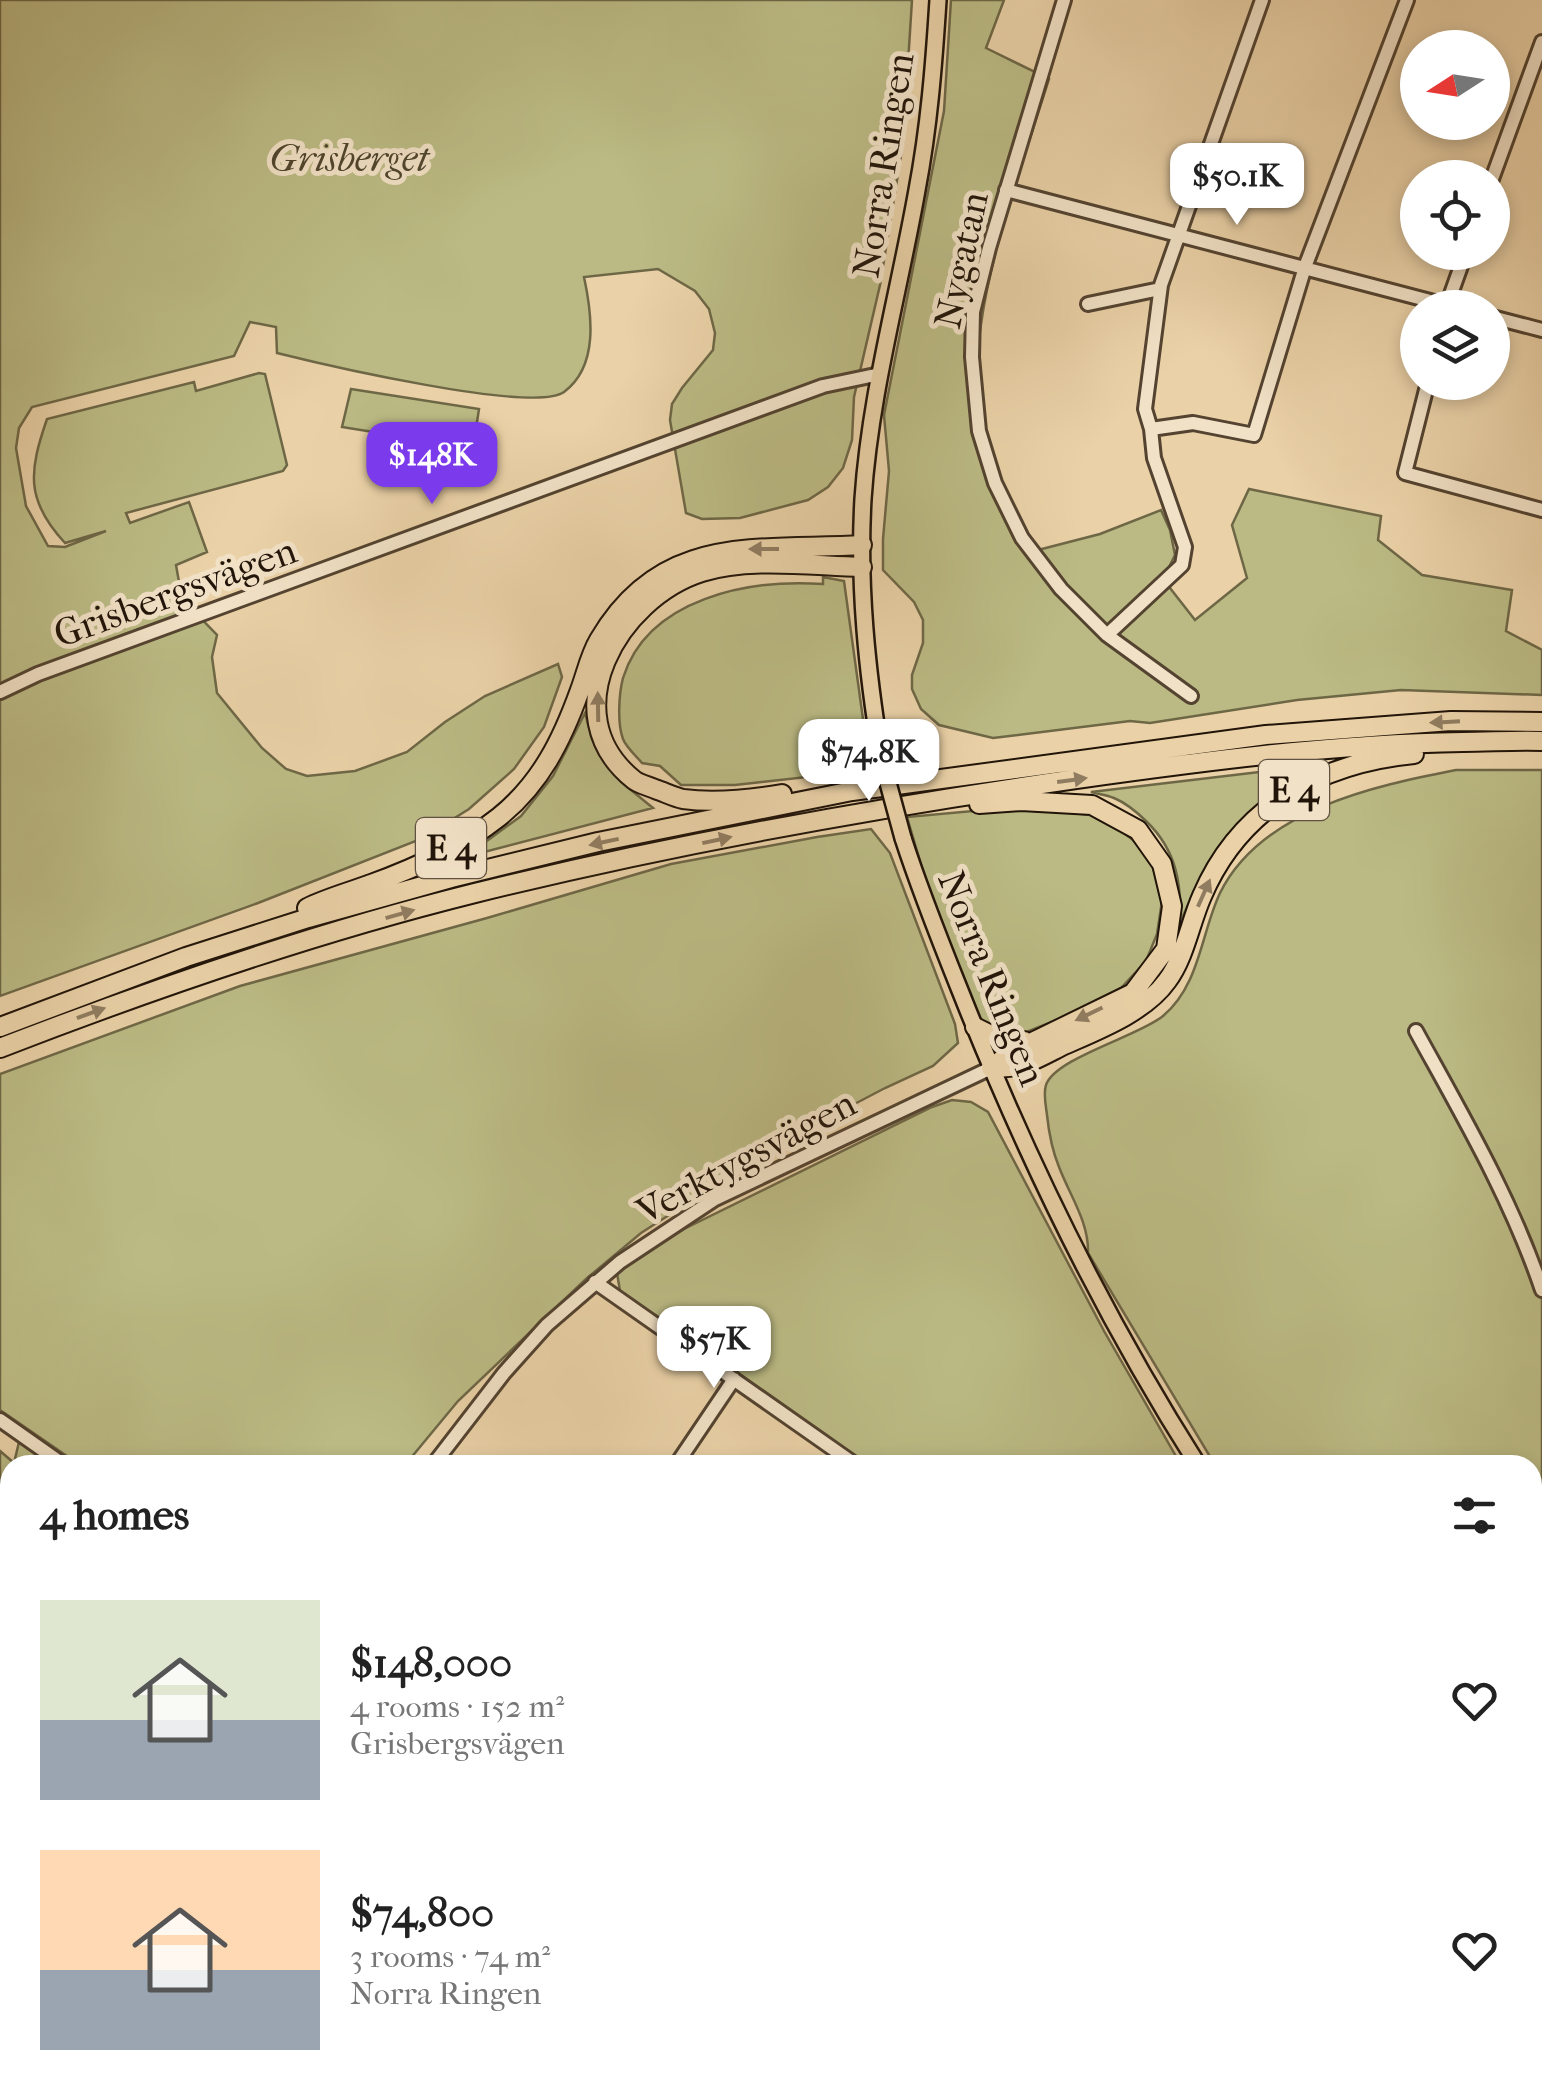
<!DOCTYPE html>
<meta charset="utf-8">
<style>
:root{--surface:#fff;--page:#f2f2f2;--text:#222;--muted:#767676;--accent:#7c3aed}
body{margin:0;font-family:"IM FELL French Canon",serif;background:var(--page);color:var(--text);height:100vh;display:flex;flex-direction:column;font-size:38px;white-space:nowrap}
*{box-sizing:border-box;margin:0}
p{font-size:32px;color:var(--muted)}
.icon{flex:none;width:55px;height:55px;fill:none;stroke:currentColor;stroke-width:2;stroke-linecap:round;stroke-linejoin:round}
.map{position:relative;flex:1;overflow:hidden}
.drawer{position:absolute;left:0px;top:1455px;width:1542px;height:642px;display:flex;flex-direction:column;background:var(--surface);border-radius:30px 30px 0 0;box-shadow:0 5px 15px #0003}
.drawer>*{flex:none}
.needle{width:65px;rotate:258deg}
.controls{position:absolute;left:1400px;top:30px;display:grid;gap:20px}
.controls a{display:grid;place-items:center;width:110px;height:110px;border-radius:50%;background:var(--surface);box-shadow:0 5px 15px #0003;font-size:50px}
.price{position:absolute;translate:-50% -85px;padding:0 22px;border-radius:20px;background:#fff;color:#222;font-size:32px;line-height:65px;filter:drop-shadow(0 2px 5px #0008)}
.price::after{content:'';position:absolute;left:50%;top:60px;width:30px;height:22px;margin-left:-15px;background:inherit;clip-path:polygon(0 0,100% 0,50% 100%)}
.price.current{background:var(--accent);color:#fff}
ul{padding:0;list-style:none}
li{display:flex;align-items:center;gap:30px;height:250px;padding:0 40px}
li span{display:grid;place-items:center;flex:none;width:280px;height:200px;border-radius:0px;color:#555}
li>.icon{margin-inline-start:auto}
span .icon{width:120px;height:120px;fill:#fffc;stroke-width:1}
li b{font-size:42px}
h2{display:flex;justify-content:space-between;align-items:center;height:120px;padding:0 40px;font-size:42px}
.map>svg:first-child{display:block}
.green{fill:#bbba84;stroke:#6e6746;stroke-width:2.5}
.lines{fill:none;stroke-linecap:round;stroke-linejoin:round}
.runway{stroke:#867258;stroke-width:70}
.minor-casing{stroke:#534330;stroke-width:18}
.major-casing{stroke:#211409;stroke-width:20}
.highway-casing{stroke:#211409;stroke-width:22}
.minor{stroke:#f1e1c6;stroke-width:12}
.major{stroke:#ead1a7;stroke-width:15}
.highway{stroke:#ead1a7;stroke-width:18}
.major-bridge-casing{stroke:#211409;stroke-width:20;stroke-linecap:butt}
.major-bridge{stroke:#ead1a7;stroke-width:15}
.oneway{fill:#907c60}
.labels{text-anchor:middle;stroke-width:10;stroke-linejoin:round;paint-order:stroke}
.shield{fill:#f1e1c6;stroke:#5f5242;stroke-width:2.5}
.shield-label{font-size:35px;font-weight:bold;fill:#211409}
.park-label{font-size:38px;font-style:italic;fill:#4f462e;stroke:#f1e1c6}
.street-label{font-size:38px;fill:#211409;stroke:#f1e1c6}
</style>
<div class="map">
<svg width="1542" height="2096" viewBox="0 0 1542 2096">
<rect width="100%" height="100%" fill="#ead1a7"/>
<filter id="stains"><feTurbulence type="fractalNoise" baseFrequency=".002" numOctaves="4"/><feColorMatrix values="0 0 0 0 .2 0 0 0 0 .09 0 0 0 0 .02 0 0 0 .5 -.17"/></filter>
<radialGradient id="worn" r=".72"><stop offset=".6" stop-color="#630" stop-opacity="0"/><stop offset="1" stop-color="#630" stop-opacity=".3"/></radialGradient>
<path class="green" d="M 0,0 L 912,0 L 903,143 L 880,285 L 854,397 L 852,440 L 843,468 L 828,487 L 808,500 L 740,518 L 702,519 L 686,513 L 670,420 L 672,404 L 682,388 L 713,350 L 715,333 L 709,309 L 695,291 L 658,269 L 584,277 C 592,314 599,366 564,392 C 534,414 321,364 277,353 L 276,327 L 250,322 L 234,356 L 32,407 L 19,428 L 16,448 L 26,506 L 48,546 L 65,547 L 106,531 L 65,543 C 25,500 29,471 47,419 L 194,382 L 196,391 L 259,373 L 265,374 L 287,465 L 283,471 L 126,513 L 130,523 L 189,502 L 207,552 L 176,565 L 182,599 L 217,635 L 212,657 L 217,693 L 262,748 L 286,769 L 307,776 L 355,771 L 407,752 L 445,722 L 485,696 L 558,664 L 562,677 L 544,727 L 514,769 L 469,809 L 421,839 L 258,903 L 0,996 Z
M 951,0 L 1004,0 L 986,48 L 1049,79 C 1024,159 993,241 981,324 C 972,378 984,440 1004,490 C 1013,511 1027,531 1038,550 L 1100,534 L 1161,510 L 1170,530 L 1175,555 L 1163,579 L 1195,620 L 1247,578 L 1232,525 L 1249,489 L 1381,516 L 1378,540 L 1422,575 L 1512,590 L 1506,631 L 1542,650 L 1542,695 L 1401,690 L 1297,700 L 1150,723 L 1130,721 L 993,738 L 939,725 L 921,709 L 912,689 L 912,675 L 923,643 L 923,620 L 914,602 L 883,570 L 883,539 L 889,471 L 884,415 L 944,111 Z
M 351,389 L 479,409 L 473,448 L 342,427 Z
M 823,577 L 844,581 L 870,770 L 735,785 L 681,785 L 660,766 L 642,763 C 636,756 626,747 623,739 C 617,723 619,693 623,678 C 648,598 749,579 823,584 Z
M 585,713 L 592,739 L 621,782 L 653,808 L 465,857 L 521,816 L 553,776 Z
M 1335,763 L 1295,779 L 1253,811 L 1220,847 L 1195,889 L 1179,925 C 1183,885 1176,850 1147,822 C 1138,813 1126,803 1114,798 C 1107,795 1098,794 1091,792 Z
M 1456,770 L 1542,770 L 1542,1702 L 1533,1712 L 1532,1465 L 1215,1465 L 1088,1253 C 1089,1222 1070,1196 1059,1167 C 1052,1150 1049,1134 1047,1115 C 1046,1106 1043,1094 1046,1085 C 1055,1058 1139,1036 1163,1016 C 1200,985 1201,933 1220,893 C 1261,810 1374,786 1456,770 Z
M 995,809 L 1035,809 L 1101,816 L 1133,840 L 1152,864 L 1162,901 L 1157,934 L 1146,961 L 1121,988 L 1074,1013 L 1024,1033 L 1002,1035 L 990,1030 L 975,1012 L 925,878 L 907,817 Z
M 871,829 L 890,853 L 955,1024 L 958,1043 L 933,1066 L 885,1088 L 786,1140 L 641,1233 L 586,1279 L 458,1401 L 405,1465 L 80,1465 L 0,1410 L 0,1074 L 240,986 L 487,918 L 671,864 L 817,837 Z
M 952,1100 L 971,1102 L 988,1112 L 1104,1331 L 1181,1465 L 863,1465 L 621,1297 L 617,1273 L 684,1229 L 932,1107 Z
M 19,1442 L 52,1465 L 10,1465 L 10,1859 L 0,1865 L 0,1451 L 14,1463 Z
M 0,1884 L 10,1891 L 10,2088 L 177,2088 L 187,2096 L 0,2096 Z
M 204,2088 L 452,2088 L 447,2096 L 216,2096 Z"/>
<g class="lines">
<path class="runway" d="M 6,1879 L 10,1877"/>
<g class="minor-casing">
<path id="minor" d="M 1064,0 L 989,248 L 973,312 L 972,357 L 979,431 L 995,483 L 1022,538 L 1061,589 L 1107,635 L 1191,696
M 1492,179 L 1542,42
M 1006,190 L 1457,308
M 1088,304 L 1160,289
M 1446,308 L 1466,252
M 1492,317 L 1542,330
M 1428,382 L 1405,473 L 1542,510
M 1151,429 L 1193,423 L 1254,435 L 1305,267 L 1407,0
M 1107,635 L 1182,565 L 1185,547 L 1154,458 L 1151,429 L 1145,409 L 1161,285 L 1262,0
M 0,692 L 38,674 L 823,386 L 880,374
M 1416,1031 C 1462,1115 1511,1198 1542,1290
M 595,1282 L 856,1465
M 0,1420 L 64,1465
M 433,1465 L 504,1373 L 547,1325 L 620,1262 L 715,1199 L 991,1068
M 676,1465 L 734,1379
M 1532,1515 L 1542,1499
M 1532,2030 L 1542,2006
M 184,2088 L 196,2096
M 969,2088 L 982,2096
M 656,2096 L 662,2088
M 1020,2096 L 1025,2088
M 1520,2096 L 1521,2088"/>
</g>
<g class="major-casing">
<path id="major" d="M 881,757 C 867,671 858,586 863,499 C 870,394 899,292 917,190 C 929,127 934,64 938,0
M 903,838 C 921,894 943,948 965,1003 C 1029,1163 1105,1319 1198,1465
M 1532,1754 L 1542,1743
M 1532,1778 L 1542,1760
M 1532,1886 L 1542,1896
M 1275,2096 L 1281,2088"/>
</g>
<g class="highway-casing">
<path id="highway" d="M 782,794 C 753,799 713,803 683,799 C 674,797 664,792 655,789 C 648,786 639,784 634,780 C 551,714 619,598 702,572 C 749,557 812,566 862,567
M 979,804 L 1021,801 L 1092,805 L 1138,830 L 1162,864 L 1172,906 L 1166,949 L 1133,993 L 1010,1053 L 992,1068
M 307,908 C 327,898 350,892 371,884 C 416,868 461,847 499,817 C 541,783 562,740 580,690 C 586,674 590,655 599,640 C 661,533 755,551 862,545
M 0,1027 L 186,957 L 308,918 L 451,878 L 598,842 L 852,791 L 1266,735 L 1451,721 L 1542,722
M 975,1027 L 1005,1042 L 1024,1041
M 0,1048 C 155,988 314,933 475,893 C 673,844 874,808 1076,779 C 1204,761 1333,744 1463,742 C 1489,742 1516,740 1542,741
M 991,1068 C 1001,1067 1012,1068 1022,1065 C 1036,1060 1050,1052 1064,1045 C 1098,1030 1145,1012 1167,981 C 1185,957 1190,923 1202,896 C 1240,807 1320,763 1414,754"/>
</g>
<use href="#minor" class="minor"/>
<use href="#major" class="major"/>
<use href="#highway" class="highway"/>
<g class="major-bridge-casing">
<path id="major-bridge" d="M 881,757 L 903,838"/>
</g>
<use href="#major-bridge" class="major-bridge"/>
</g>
<defs><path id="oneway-solid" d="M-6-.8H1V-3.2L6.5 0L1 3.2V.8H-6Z" transform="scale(2.5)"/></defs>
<g class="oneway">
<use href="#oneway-solid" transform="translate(764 549) rotate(-180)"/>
<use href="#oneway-solid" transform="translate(598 707) rotate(-91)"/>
<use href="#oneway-solid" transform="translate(1445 722) rotate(177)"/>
<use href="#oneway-solid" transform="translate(1072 780) rotate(-8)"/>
<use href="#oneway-solid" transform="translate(717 840) rotate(-12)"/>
<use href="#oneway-solid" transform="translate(604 842) rotate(168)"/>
<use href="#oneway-solid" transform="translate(1204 893) rotate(-66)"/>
<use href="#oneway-solid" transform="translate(400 914) rotate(-16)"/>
<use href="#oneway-solid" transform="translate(91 1013) rotate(-20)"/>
<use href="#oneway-solid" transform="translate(1089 1014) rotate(154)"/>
</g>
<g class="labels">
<g class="shield">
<rect x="1259" y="760" width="70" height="60" rx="8"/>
<rect x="416" y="818" width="70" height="60" rx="8"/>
</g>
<g class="shield-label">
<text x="1294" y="802">E 4</text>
<text x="451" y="860">E 4</text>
</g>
<g class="park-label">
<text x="349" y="171">Grisberget</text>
</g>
<g class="street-label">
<text transform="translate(883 165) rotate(-81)" y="13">Norra Ringen</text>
<text transform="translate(961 260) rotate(-78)" y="13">Nygatan</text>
<text transform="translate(175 592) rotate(-20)" y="13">Grisbergsvägen</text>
<text transform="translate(992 978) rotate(68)" y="13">Norra Ringen</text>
<text transform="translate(746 1157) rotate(-28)" y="13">Verktygsvägen</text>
</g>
</g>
<rect width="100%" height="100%" filter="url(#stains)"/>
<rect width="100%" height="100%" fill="url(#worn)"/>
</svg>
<div class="controls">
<a><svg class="needle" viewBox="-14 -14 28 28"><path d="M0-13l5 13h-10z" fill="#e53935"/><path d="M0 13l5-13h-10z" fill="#767676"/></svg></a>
<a><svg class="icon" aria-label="locate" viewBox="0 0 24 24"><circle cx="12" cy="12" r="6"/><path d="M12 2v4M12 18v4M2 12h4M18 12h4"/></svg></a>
<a><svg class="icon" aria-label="layers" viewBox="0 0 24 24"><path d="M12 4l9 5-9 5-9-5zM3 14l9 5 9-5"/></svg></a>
</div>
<b class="price" style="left:1237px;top:228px">$50.1K</b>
<b class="price current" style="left:432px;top:507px">$148K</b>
<b class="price" style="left:869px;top:804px">$74.8K</b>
<b class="price" style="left:714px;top:1391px">$57K</b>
<section class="drawer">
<h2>4 homes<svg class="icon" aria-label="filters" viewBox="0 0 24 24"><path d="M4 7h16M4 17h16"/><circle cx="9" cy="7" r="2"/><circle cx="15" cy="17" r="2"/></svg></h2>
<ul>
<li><span style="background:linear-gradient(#dfe7d0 60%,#9aa5b1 0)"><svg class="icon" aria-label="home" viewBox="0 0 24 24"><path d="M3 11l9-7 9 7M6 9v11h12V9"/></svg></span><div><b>$148,000</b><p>4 rooms · 152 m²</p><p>Grisbergsvägen</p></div><svg class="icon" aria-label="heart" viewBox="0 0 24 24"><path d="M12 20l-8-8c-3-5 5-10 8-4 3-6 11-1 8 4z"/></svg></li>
<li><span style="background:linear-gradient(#ffd9b3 60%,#9aa5b1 0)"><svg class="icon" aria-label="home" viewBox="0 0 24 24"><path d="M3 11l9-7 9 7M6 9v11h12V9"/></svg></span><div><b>$74,800</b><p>3 rooms · 74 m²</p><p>Norra Ringen</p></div><svg class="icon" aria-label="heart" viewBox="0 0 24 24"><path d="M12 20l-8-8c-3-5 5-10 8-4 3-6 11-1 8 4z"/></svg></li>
</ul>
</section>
</div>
